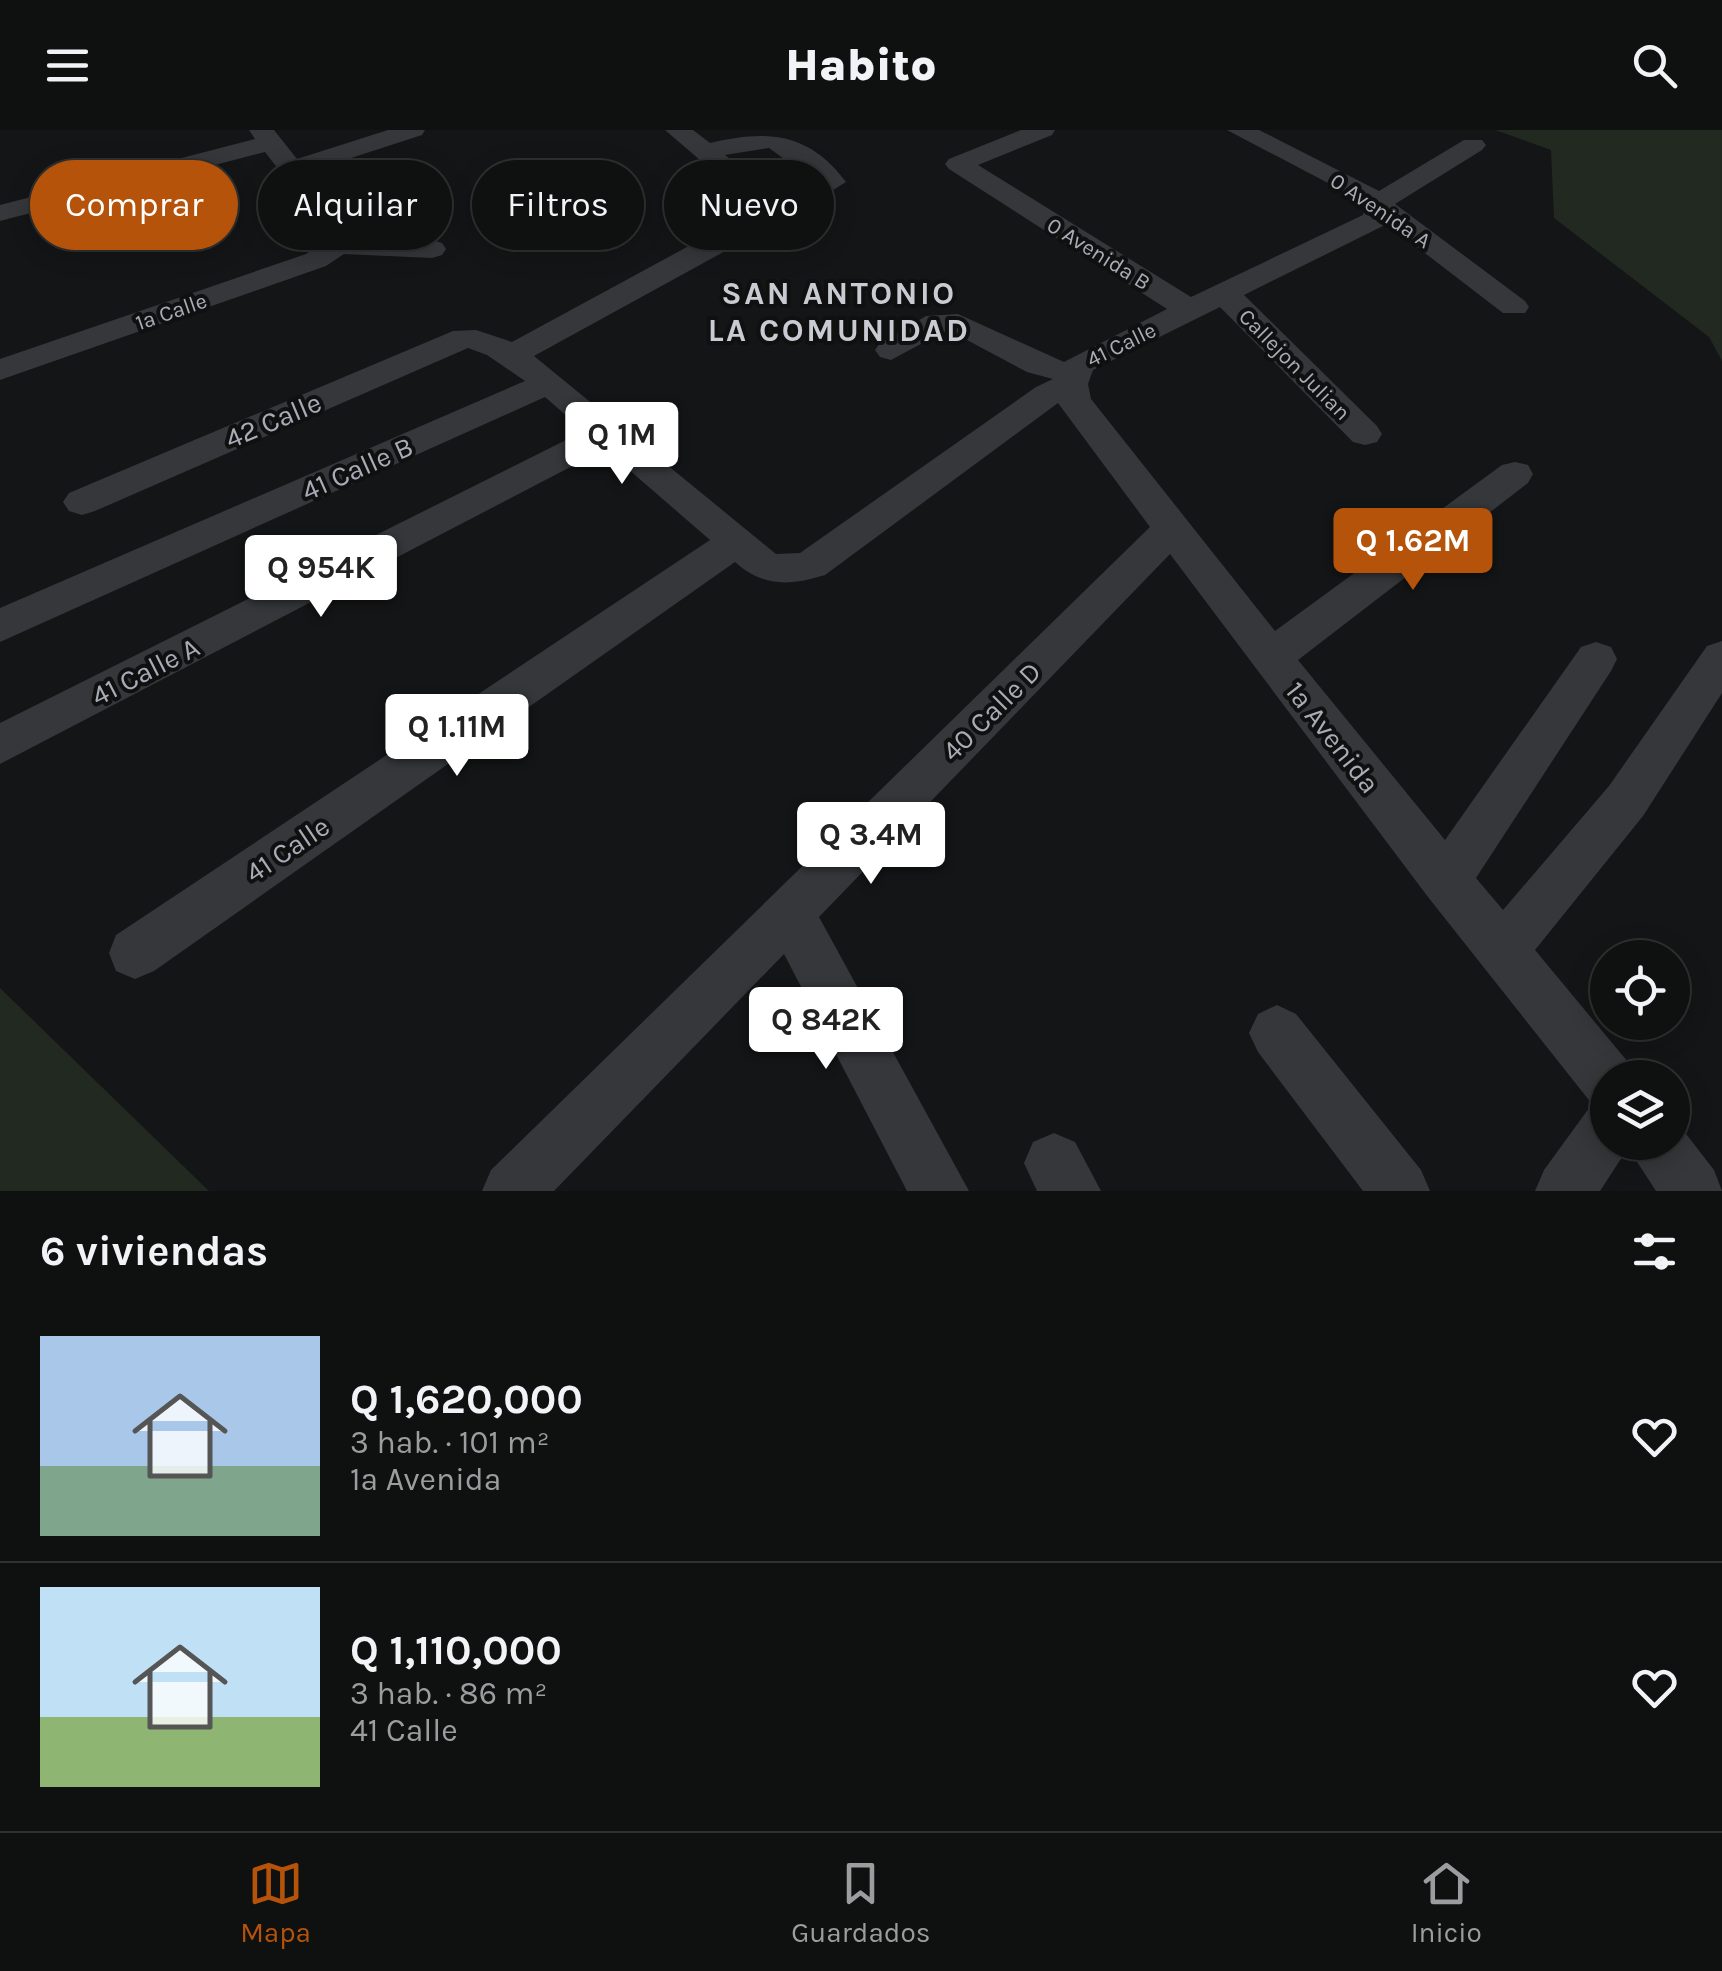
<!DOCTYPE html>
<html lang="es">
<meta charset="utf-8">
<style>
:root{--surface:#0f1010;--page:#1d1e1e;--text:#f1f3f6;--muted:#9b9d9f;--line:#2f3030;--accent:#b45309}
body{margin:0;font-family:Karla,sans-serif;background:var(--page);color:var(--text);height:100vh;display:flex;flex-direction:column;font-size:38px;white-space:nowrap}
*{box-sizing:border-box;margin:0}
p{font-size:32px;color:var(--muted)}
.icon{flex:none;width:55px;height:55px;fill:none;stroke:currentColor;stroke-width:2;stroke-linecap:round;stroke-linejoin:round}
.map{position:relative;height:1061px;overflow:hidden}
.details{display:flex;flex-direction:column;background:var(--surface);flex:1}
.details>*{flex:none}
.top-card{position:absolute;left:30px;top:30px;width:1000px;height:90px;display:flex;gap:20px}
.controls{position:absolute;left:1590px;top:810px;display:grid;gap:20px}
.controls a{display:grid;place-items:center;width:100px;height:100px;border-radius:50%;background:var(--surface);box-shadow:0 5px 25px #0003,0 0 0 2px var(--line);font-size:50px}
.price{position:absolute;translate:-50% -85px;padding:0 22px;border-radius:10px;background:#fff;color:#222;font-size:32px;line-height:65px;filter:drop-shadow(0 2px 5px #0008)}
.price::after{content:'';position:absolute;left:50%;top:60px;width:30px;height:22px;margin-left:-15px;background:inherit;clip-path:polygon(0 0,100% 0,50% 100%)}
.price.current{background:var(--accent);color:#fff}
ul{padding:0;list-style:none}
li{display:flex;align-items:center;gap:30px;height:250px;padding:0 40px}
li+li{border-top:2px solid var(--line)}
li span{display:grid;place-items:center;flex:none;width:280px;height:200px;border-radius:0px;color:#555}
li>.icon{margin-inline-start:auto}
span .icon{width:120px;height:120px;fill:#fffc;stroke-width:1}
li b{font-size:42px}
h2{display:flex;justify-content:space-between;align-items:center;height:120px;padding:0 40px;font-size:42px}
.chip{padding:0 35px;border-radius:45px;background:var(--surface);box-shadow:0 5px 25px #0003,0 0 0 2px var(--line);font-size:35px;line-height:90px}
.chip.current{background:var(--accent);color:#fff}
header{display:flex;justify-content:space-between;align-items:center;height:130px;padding:0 40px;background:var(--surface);font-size:45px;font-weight:800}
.tab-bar{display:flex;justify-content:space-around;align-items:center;height:140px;border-top:2px solid var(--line);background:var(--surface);font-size:28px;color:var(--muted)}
.tab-bar a{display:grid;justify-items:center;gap:5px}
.tab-bar .current{color:var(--accent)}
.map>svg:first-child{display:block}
.green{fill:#212921}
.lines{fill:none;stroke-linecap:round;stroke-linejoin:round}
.minor{fill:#36373b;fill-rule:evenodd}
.labels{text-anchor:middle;stroke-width:8;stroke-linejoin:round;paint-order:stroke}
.far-street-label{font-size:22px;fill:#a7acb6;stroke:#101011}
.street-label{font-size:28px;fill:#a7acb6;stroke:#101011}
.far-district-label{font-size:32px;font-weight:bold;letter-spacing:2.5px;fill:#c8cbd2;stroke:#101011}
</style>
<header><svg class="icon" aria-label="menu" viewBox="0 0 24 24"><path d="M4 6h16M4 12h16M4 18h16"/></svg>Habito<svg class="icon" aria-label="search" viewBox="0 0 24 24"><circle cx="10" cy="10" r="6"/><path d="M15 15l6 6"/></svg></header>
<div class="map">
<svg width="1722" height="1061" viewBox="0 0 1722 1061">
<rect width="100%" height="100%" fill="#141516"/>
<path class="green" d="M 1495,0 L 1722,0 L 1722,231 L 1709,207 L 1554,88 L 1551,20 Z
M 0,858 L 209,1061 L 0,1061 Z"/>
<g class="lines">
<path class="minor" d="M 249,0 L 274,0 L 297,29 L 388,0 L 425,0 L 422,5 L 308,42 L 350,94 L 353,107 L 432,110 L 442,113 L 446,119 L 442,125 L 432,128 L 344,124 L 326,136 L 0,250 L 0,229 L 306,124 L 324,111 L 326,101 L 265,22 L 0,91 L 0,75 L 255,9 Z
M 665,0 L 693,0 L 710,13 C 766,0 808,1 846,52 L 833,60 L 824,58 L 769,18 L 725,25 L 774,62 L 785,80 L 769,97 L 534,226 L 776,424 L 800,423 L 1036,257 L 1053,249 L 1027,242 L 952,202 L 943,202 L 891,230 L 880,227 L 875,220 L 880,213 L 926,186 L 958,184 L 1064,232 L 1167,179 L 949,39 L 945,34 L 949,29 L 1021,0 L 1055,0 L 1052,5 L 978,35 L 1191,167 L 1363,85 L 1364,76 L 1347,63 L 1227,0 L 1259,0 L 1379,61 L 1464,10 L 1482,10 L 1486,15 L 1482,20 L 1395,74 L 1525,171 L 1529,177 L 1525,183 L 1503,183 L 1387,94 L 1244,165 L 1377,296 L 1382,304 L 1377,312 L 1365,315 L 1353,312 L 1220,177 L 1093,240 L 1088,254 L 1091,269 L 1275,501 L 1502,335 L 1515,332 L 1528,335 L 1533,344 L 1528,353 L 1298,530 L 1445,710 L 1581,517 L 1596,512 L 1611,517 L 1617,529 L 1611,541 L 1476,748 L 1503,780 L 1609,656 L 1707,516 L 1722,511 L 1722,563 L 1643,686 L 1535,820 L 1628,932 L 1634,948 L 1608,948 L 1608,1012 L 1672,1012 L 1672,990 L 1676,991 L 1714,1040 L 1722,1061 L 1656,1061 L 1628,1018 L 1600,1061 L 1535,1061 L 1544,1040 L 1592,974 L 1428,767 L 1170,424 L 819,787 L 969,1061 L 907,1061 L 784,824 L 554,1061 L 482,1061 L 491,1040 L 1150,397 L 1058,273 L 825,445 C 790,456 763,457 735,432 L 154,841 L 135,849 L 116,841 L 109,823 L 116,805 L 710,410 L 605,319 L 0,634 L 0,593 L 584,301 L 545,267 L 0,512 L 0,478 L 525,251 L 487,225 L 468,218 L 95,381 L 82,385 L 69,381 L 63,372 L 69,363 L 453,201 L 476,200 L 512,212 L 757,79 Z
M 1277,875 L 1296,884 L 1421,1040 L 1430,1061 L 1363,1061 L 1258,922 L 1249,903 L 1258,884 Z
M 1054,1003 L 1075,1012 L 1101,1061 L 1037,1061 L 1024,1033 L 1033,1012 Z"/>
</g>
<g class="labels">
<g class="far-street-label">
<text transform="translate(1381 80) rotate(34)" y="8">0 Avenida A</text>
<text transform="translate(1099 123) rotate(32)" y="8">0 Avenida B</text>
<text transform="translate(171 181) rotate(-19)" y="8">1a Calle</text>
<text transform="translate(1121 214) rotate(-26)" y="8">41 Calle</text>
<text transform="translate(1295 234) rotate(45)" y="8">Callejon Julian</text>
</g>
<g class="street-label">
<text transform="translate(273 290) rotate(-23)" y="10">42 Calle</text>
<text transform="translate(357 338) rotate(-24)" y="10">41 Calle B</text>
<text transform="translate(145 541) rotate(-27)" y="10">41 Calle A</text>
<text transform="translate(991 581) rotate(-45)" y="10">40 Calle D</text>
<text transform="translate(1333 607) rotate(52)" y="10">1a Avenida</text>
<text transform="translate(287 719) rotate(-34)" y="10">41 Calle</text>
</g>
<g class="far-district-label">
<text x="839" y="174">SAN ANTONIO<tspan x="839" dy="37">LA COMUNIDAD</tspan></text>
</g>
</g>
</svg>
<div class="controls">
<a><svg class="icon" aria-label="locate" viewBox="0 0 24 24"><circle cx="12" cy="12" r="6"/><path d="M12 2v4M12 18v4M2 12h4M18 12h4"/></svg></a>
<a><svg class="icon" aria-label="layers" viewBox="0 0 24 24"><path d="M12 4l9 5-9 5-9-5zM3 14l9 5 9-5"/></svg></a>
</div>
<b class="price" style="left:622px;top:357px">Q 1M</b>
<b class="price current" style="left:1413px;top:463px">Q 1.62M</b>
<b class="price" style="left:321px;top:490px">Q 954K</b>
<b class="price" style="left:457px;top:649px">Q 1.11M</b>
<b class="price" style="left:871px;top:757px">Q 3.4M</b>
<b class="price" style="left:826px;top:942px">Q 842K</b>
<div class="top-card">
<a class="chip current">Comprar</a>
<a class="chip">Alquilar</a>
<a class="chip">Filtros</a>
<a class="chip">Nuevo</a>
</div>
</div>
<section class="details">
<h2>6 viviendas<svg class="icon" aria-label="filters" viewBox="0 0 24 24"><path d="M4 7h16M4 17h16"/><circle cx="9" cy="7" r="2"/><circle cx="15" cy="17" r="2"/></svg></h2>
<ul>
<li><span style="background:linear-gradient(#a9c7e8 65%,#7fa58c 0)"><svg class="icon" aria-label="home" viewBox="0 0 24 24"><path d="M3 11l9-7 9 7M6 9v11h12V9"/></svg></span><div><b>Q 1,620,000</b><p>3 hab. · 101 m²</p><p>1a Avenida</p></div><svg class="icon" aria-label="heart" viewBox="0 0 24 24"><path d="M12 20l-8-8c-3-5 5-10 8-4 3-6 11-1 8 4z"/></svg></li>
<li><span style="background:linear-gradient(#bfe0f5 65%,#8fb573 0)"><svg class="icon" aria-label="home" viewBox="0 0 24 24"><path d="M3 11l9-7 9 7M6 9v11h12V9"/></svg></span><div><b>Q 1,110,000</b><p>3 hab. · 86 m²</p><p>41 Calle</p></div><svg class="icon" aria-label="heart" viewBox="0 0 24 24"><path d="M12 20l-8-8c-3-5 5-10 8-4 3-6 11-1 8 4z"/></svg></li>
</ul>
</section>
<nav class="tab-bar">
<a class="current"><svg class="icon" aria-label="map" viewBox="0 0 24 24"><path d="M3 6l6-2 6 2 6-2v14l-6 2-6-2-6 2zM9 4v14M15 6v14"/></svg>Mapa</a>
<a><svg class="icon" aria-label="saved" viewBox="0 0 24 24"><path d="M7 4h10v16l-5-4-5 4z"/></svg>Guardados</a>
<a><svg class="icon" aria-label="home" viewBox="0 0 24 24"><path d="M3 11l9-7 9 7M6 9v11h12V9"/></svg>Inicio</a>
</nav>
